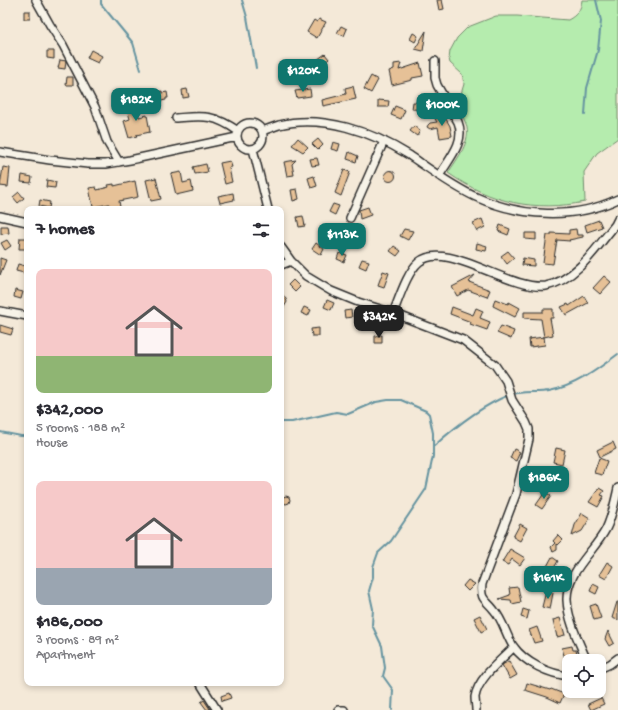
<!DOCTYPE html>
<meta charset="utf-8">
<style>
:root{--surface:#fff;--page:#f7f7f7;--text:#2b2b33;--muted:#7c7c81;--accent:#0f766e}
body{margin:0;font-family:"Gochi Hand",sans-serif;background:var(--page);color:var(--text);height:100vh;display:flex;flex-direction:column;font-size:15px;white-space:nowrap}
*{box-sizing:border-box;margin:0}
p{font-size:13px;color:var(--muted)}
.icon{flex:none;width:22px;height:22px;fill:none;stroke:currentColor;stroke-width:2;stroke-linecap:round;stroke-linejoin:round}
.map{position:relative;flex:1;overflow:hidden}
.side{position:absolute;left:24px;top:206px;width:260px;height:480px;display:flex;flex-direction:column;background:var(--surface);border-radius:8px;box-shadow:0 2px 6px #0003}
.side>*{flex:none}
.buttons{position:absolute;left:562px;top:654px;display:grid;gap:8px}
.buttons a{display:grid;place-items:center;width:44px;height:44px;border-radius:8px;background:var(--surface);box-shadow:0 2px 6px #0003;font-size:20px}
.price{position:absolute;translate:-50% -34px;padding:0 9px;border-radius:8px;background:var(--accent);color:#fff;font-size:13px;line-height:26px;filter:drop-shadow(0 1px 2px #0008)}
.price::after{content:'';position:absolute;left:50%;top:24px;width:12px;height:9px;margin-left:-6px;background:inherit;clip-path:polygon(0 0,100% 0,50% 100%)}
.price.active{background:#222;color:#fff}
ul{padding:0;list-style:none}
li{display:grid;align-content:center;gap:8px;height:212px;padding:0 12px}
li span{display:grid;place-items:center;height:124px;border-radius:8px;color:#555}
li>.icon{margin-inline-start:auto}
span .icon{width:72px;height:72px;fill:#fffc;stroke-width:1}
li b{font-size:17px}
h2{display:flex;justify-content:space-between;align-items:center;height:48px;padding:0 12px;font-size:17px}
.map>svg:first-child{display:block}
.green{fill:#b5ecae;stroke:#708c6c}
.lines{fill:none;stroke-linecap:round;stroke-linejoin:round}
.stream{stroke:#6694a0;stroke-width:2}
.building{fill:#e6c197;stroke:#2b2b2b}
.minor-casing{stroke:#2b2b2b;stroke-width:10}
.minor{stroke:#f7f3e8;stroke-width:7}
</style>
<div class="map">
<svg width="618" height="710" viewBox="0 0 618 710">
<rect width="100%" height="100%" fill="#f4e9d8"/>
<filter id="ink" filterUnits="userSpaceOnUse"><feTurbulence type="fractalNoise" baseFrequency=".025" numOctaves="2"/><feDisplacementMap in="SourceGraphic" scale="8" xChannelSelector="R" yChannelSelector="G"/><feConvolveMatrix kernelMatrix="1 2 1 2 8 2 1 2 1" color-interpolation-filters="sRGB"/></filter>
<g filter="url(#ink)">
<path class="green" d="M 582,0 L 618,0 L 618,138 L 597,153 L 584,172 L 585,202 C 534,212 491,203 448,173 C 457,159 472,141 466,124 C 464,118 460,112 457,107 L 464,84 L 462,74 L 450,63 L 449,59 L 450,51 L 457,38 L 468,27 L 496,16 L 517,16 L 568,20 C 577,15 581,10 582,0 Z"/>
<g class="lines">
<path class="stream" d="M 101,0 L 101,4 L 133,43 L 141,70
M 242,0 L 247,17 L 256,68
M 585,114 L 587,88 L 598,50 L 601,21 L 596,0
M 281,422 L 292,422 L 336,412 L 348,414 L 376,402 L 388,400 L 401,400 L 426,411 L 429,414 L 433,433 L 433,456 L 426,489 L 391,541 L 378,553 L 373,567 L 373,577 L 369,591 L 373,609 L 372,625 L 382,646 L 385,668 L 383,676 L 393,690 L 392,710
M 0,432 L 21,436 L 27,436
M 434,446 C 456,426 481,406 509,395 C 520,391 537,393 549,391 C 575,386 597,370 618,354"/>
</g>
<path class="building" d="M 437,0 L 442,0 L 444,9 L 439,10 Z
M 24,11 L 30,11 L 30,19 L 24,19 Z
M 319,19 L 326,22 L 317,38 L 307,32 L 314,20 L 317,22 Z
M 341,26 L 347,29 L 344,36 L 337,33 Z
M 426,31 L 423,51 L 415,49 Z
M 413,33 L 418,36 L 415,42 L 410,39 Z
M 91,50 L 102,56 L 98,63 L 87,58 Z
M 47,51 L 54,51 L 54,59 L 47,58 Z
M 325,54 L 329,59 L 316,71 L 310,65 Z
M 60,60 L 66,61 L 65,69 L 58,68 Z
M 401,63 L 399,70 L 420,63 L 423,76 L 412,78 L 412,80 L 392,85 L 389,71 L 394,69 L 394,64 Z
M 371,76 L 378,80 L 371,93 L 364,89 Z
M 67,77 L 73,77 L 73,85 L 66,85 Z
M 353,86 L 356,99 L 323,106 L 322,100 L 346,94 L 345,88 Z
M 187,89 L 189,97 L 183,98 L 182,90 Z
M 310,89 L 311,96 L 297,98 L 295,91 Z
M 162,91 L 162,93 L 167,92 L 168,98 L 166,98 L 166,100 L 156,102 L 154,93 Z
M 378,100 L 389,101 L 388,107 L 378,107 Z
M 413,102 L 428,103 L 428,110 L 412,109 Z
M 136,103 L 139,117 L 147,115 L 150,132 L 136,135 L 137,136 L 129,138 L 124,121 L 130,119 L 126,105 Z
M 395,106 L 405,110 L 401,119 L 391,115 Z
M 443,114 L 450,126 L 452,136 L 440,138 L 438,127 L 430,129 L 427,127 L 428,125 L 430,123 L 437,122 L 435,119 Z
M 414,126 L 420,131 L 417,136 L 410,131 Z
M 298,138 L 308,147 L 303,152 L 292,145 Z
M 318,139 L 323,145 L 318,150 L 312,144 Z
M 333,142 L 340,144 L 338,151 L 331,149 Z
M 349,152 L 358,156 L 356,162 L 347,159 Z
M 317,158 L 319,165 L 312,166 L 310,159 Z
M 296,160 L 292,164 L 294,175 L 287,176 L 284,162 Z
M 230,161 L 232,167 L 229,168 L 232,182 L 225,184 L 220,163 Z
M 206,164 L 208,172 L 195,174 L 193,167 Z
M 3,167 L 10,168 L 8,187 L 0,186 Z
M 344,170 L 350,172 L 341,196 L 335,193 Z
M384.5 176a5.5 5.5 0 1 1 11 0a5.5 5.5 0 1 1-11 0Z
M 181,172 L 183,183 L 191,181 L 193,191 L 176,195 L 171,174 Z
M 22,175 L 32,177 L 31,183 L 21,182 Z
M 314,176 L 317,186 L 311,188 L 308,178 Z
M 156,178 L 161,199 L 151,201 L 146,180 Z
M 47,180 L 56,182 L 55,188 L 46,187 Z
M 135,181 L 138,197 L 119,201 L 120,207 L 109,209 L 109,204 L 93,207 L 89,188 L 96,187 L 97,190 L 109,187 L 108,185 L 114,184 L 114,186 Z
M 297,189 L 299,199 L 293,201 L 291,190 Z
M 19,192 L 24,198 L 18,203 L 13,197 Z
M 233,193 L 234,200 L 220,203 L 218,196 Z
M 40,200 L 50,202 L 49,208 L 39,206 Z
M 333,204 L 339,206 L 335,215 L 329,212 Z
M 368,207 L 371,215 L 360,219 L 359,210 Z
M 303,216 L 305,226 L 299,227 L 297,217 Z
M 482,219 L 485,227 L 477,231 L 473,223 Z
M 599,220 L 602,227 L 587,232 L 585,225 Z
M 500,225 L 510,229 L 508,235 L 498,231 Z
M 1,226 L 8,226 L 9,233 L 1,234 Z
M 329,226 L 336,229 L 333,235 L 327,233 Z
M 404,229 L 413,231 L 408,240 L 400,236 Z
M 576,229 L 577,235 L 583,235 L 583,237 L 569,240 L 570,241 L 557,240 L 553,264 L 543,263 L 547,235 L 551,235 L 551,233 L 569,234 L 569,230 Z
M 525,233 L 536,233 L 536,240 L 525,239 Z
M 20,238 L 27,238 L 27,249 L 19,249 Z
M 7,240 L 11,246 L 5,250 L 1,243 Z
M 316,243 L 324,249 L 321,255 L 312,249 Z
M 477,243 L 487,246 L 486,251 L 476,249 Z
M 394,246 L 401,251 L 397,256 L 390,251 Z
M 508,251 L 514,258 L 507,264 L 501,256 Z
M 339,253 L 347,255 L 344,262 L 337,259 Z
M 0,258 L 6,260 L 0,275 Z
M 523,258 L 534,260 L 534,266 L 522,265 Z
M 362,259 L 369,261 L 366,269 L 359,266 Z
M 18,264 L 25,266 L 24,273 L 16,271 Z
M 383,271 L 389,273 L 384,287 L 378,285 Z
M 475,275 L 469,282 L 490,290 L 487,297 L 468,290 L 457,296 L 452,287 Z
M 604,276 L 611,282 L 600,294 L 593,288 Z
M 293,280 L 300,287 L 295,292 L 288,285 Z
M 15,290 L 23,292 L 21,299 L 14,297 Z
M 281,293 L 286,299 L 287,302 L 281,312 Z
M 584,296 L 588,303 L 566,315 L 561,307 L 568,304 L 569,306 Z
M 495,299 L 508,304 L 509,302 L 520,308 L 515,317 L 493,306 Z
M 327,300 L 334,303 L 331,310 L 324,307 Z
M 304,307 L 311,310 L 308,316 L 301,313 Z
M 452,307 L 473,315 L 476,308 L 483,311 L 480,318 L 490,322 L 487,330 L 470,324 L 471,322 L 450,314 Z
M 543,309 L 553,309 L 553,318 L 550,318 L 553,335 L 544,337 L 541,319 L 524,318 L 524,312 L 543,312 Z
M 351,310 L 352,317 L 345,318 L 344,311 Z
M 0,325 L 13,329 L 11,335 L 0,332 Z
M 501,326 L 514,331 L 511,339 L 497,333 Z
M 319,328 L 319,336 L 312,336 L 311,329 Z
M 382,335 L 382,343 L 375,343 L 375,336 Z
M 544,337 L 545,345 L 530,347 L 529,339 Z
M 613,442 L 616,449 L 600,457 L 597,450 Z
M 556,448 L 565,450 L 562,464 L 553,462 Z
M 514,449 L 520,452 L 516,461 L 510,458 Z
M 599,458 L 607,461 L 602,475 L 594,473 Z
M 553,477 L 560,477 L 560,485 L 553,485 Z
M 599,488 L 604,491 L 601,495 L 604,496 L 598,507 L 589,502 Z
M 545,492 L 551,496 L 542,509 L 536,505 Z
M282 500a4 4 0 1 1 8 0a4 4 0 1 1-8 0Z
M 582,513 L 590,518 L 582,531 L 572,536 L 575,525 Z
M 520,524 L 527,528 L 520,541 L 513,537 Z
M 558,535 L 563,540 L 558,545 L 557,544 L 557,550 L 553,552 L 551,547 L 555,543 L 553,541 Z
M 510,549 L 525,558 L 520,565 L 512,559 L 508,565 L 502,562 Z
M 552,557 L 558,561 L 551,573 L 545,570 Z
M 607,562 L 613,566 L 606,579 L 599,575 Z
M 468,580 L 475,584 L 468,591 L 463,586 Z
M 593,584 L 599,587 L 596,594 L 590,591 Z
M 518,587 L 521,602 L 512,604 L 511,600 L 499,599 L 510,595 L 509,588 Z
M 546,591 L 553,593 L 550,609 L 542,607 Z
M 617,602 L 618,602 L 618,620 L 612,618 Z
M 596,604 L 601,618 L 594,620 L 590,606 Z
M 523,609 L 529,611 L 527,619 L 521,617 Z
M 480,615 L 487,629 L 481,632 L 474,618 Z
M 560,618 L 565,635 L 557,637 L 553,620 Z
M 537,627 L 542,641 L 534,643 L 529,630 Z
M 608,631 L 614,643 L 609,646 L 605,639 Z
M 572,646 L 573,650 L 576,650 L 578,661 L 570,661 L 569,658 L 565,659 L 562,648 Z
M 509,661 L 517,675 L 510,679 L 502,665 Z
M 527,683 L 550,690 L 551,689 L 564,694 L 560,703 L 547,697 L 525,690 Z
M 229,693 L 231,698 L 222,701 L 221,696 Z
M 601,698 L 604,704 L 591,710 L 588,704 Z
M 204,700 L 210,709 L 208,710 L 207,710 L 201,702 Z"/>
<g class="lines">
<g class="minor-casing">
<path id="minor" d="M 36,0 L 50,25 L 63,45 L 95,107 L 107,142 L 119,162
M 435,61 L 435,78 L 437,85 L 458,122 C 466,142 449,159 439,176
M 176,118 C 204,116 213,114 238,131
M237 136a13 13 0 1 1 26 0a13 13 0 1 1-26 0Z
M 262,131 C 268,129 273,127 279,125 C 323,114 372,132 409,155 C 431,170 452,186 476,197 C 520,217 574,220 618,199
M 253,149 L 268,209
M 0,152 L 50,160 L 88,164 L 106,164 L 130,160 L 237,137
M 0,216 L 27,222
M 350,218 L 384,141
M 281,247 L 291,261 L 306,276 L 331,291 L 358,302 L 393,313 L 463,340 L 495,365 L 506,381 L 512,400 L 526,422 L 529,429 L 529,439 L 516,494 L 482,584 C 480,601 486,599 494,610 C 503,620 506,635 513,646 C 525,663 549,674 569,676
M 281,265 L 291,261
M 0,311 L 27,316
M 393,313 C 399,299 407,272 419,262 C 446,239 509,291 546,286 C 575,281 598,246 615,225 L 618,219
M 587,661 C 579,642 568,621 567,600 C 566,572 594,552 606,529 C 612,517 615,501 618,488
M 599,669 L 610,664 L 618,658
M 200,683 L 217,710
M 338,710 L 344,710
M 476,710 C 476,706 475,701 475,697 C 478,678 501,660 514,647"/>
</g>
<use href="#minor" class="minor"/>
</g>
</g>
</svg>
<div class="buttons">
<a><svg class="icon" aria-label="locate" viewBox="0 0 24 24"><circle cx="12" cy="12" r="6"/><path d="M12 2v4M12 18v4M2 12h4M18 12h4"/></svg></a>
</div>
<b class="price" style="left:303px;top:93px">$120K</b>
<b class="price" style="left:136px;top:122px">$182K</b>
<b class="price" style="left:442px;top:127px">$100K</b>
<b class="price" style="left:342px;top:257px">$113K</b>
<b class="price active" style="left:379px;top:339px">$342K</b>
<b class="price" style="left:544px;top:500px">$186K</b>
<b class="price" style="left:548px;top:600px">$161K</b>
<section class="side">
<h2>7 homes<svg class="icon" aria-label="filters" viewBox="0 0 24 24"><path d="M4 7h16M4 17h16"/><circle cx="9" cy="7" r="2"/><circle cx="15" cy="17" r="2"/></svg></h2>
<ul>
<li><span style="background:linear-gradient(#f6c9c9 70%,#8fb573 0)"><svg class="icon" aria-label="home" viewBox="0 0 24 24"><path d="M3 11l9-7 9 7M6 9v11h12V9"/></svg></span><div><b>$342,000</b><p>5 rooms · 188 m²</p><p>House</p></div></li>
<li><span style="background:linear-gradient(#f6c9c9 70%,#9aa5b1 0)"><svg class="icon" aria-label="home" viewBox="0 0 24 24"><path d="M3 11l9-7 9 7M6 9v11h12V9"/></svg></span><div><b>$186,000</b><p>3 rooms · 89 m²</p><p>Apartment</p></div></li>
</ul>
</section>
</div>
